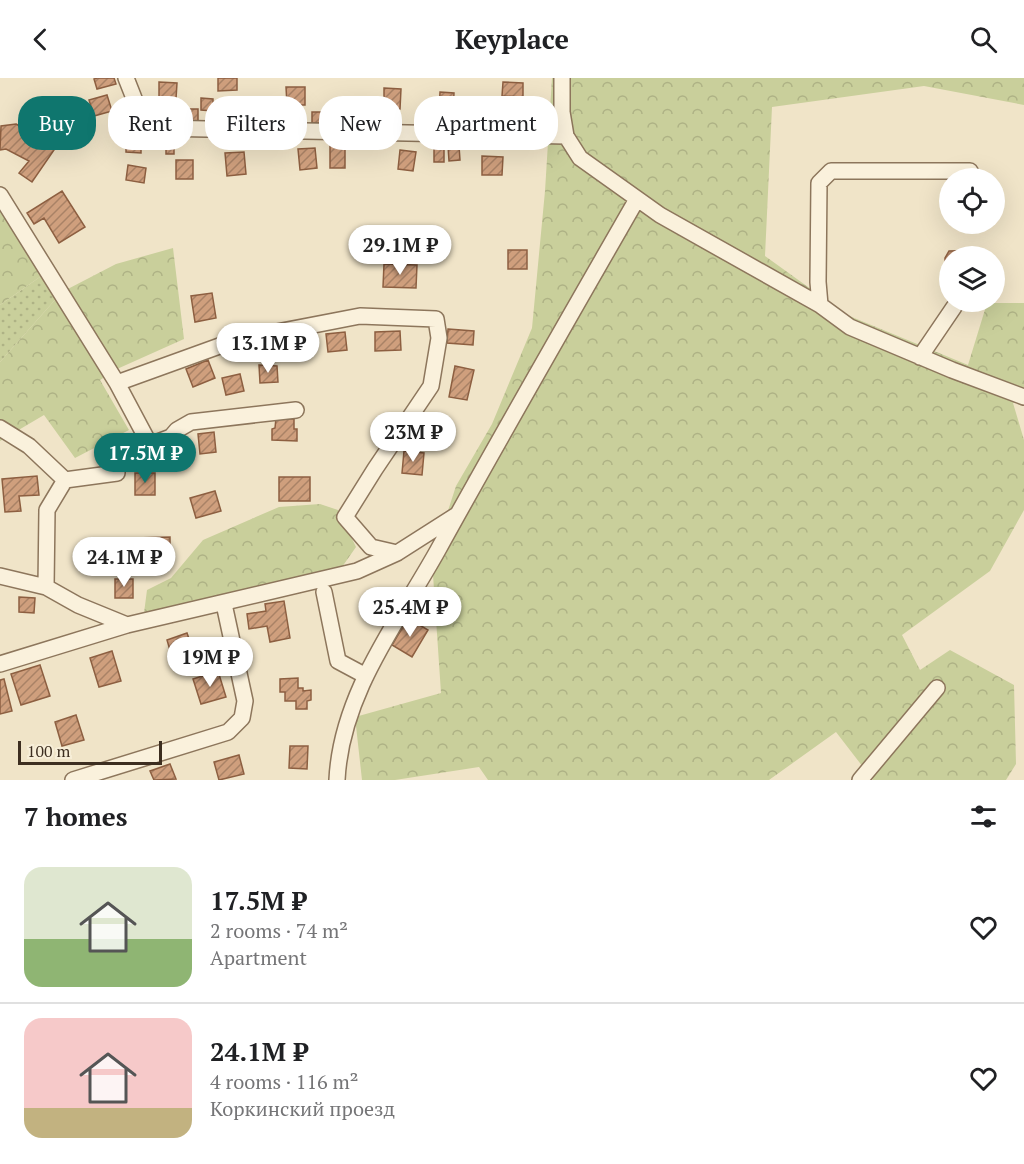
<!DOCTYPE html>
<meta charset="utf-8">
<style>
:root{--surface:#fff;--page:#f2f2f2;--text:#202124;--muted:#757577;--line:#e0e0e0;--accent:#0f766e}
body{margin:0;font-family:"PT Serif",serif;background:var(--page);color:var(--text);height:100vh;display:flex;flex-direction:column;font-size:22px;white-space:nowrap}
*{box-sizing:border-box;margin:0}
p{font-size:20px;color:var(--muted)}
.icon{flex:none;width:33px;height:33px;fill:none;stroke:currentColor;stroke-width:2;stroke-linecap:round;stroke-linejoin:round}
.map{position:relative;height:702px;overflow:hidden}
.sheet{display:flex;flex-direction:column;background:var(--surface);flex:1}
.sheet>*{flex:none}
.guide{position:absolute;left:18px;top:18px;width:600px;height:54px;display:flex;gap:12px}
.fabs{position:absolute;left:939px;top:90px;display:grid;gap:12px}
.fabs a{display:grid;place-items:center;width:66px;height:66px;border-radius:50%;background:var(--surface);box-shadow:0 6px 24px #0002;font-size:30px}
.scale{position:absolute;left:18px;bottom:15px;width:144px;box-sizing:border-box;padding-left:6px;border:3px solid #3d2e20;border-top:0;font-size:16px;line-height:21px;white-space:nowrap;color:#3d2e20;-webkit-text-stroke:4px #f7eed8;paint-order:stroke}
.price{position:absolute;translate:-50% -51px;padding:0 14px;border-radius:21px;background:#fff;color:#222;font-size:20px;line-height:39px;filter:drop-shadow(0 2px 3px #0008)}
.price::after{content:'';position:absolute;left:50%;top:36px;width:18px;height:14px;margin-left:-9px;background:inherit;clip-path:polygon(0 0,100% 0,50% 100%)}
.price.active{background:var(--accent);color:#fff}
ul{padding:0;list-style:none}
li{display:flex;align-items:center;gap:18px;height:150px;padding:0 24px}
li+li{border-top:2px solid var(--line)}
li span{display:grid;place-items:center;flex:none;width:168px;height:120px;border-radius:18px;color:#555}
li>.icon{margin-inline-start:auto}
span .icon{width:72px;height:72px;fill:#fffc;stroke-width:1}
li b{font-size:26px}
h2{display:flex;justify-content:space-between;align-items:center;height:72px;padding:0 24px;font-size:26px}
.pill{padding:0 21px;border-radius:24px;background:var(--surface);box-shadow:0 6px 24px #0002;font-size:21px;line-height:54px}
.pill.active{background:var(--accent);color:#fff}
header{display:flex;justify-content:space-between;align-items:center;height:78px;padding:0 24px;background:var(--surface);font-size:27px;font-weight:600}
.map>svg:first-child{display:block}
.grass{fill:url(#grass-dots)}
.forest{fill:url(#forest-crowns)}
.building{fill:url(#building-hatch);stroke:#8d5f41;stroke-width:1.5}
.lines{fill:none;stroke-linecap:round;stroke-linejoin:round}
.minor-casing{stroke:#8d765c;stroke-width:18}
.minor{stroke:#faf1dc;stroke-width:15}
</style>
<header><svg class="icon" aria-label="back" viewBox="0 0 24 24"><path d="M15 5l-7 7 7 7"/></svg>Keyplace<svg class="icon" aria-label="search" viewBox="0 0 24 24"><circle cx="10" cy="10" r="6"/><path d="M15 15l6 6"/></svg></header>
<div class="map">
<svg width="1024" height="702" viewBox="0 0 1024 702">
<defs>
<pattern id="grass-dots" width="8" height="8" patternUnits="userSpaceOnUse" patternTransform="scale(1.5)"><rect width="8" height="8" fill="#c9cf9b"/><path d="M2 2h.1M6 6h.1" fill="none" stroke="#aeb285" stroke-width="1.8" stroke-linecap="round"/></pattern>
<pattern id="forest-crowns" width="20" height="18" patternUnits="userSpaceOnUse" patternTransform="scale(1.5)"><rect width="20" height="18" fill="#c9cf9b"/><path d="M2 6a3 3 0 1 1 6 0M12 15a3 3 0 1 1 6 0" fill="none" stroke="#aeb285"/></pattern>
<pattern id="building-hatch" width="6" height="6" patternUnits="userSpaceOnUse" patternTransform="scale(1.5)"><rect width="6" height="6" fill="#cf9f7d"/><path d="M-1 1l2-2M0 6l6-6M5 7l2-2" fill="none" stroke="#a98266"/></pattern>
</defs>
<rect width="100%" height="100%" fill="#f0e4c8"/>
<path class="grass" d="M 47,194 L 62,214 L 0,284 L 0,227 Z"/>
<path class="forest" d="M 552,0 L 1024,0 L 1024,27 L 924,8 L 772,29 L 765,178 L 847,237 L 968,287 L 987,225 L 1024,225 L 1024,323 L 1013,325 L 1024,362 L 1024,432 L 990,493 L 902,557 L 920,592 L 950,572 L 1014,607 L 1016,686 L 1006,702 L 873,702 L 836,654 L 769,702 L 488,702 L 479,689 L 395,702 L 362,702 L 355,639 L 441,615 L 432,482 L 456,408 L 492,346 L 532,250 L 545,113 Z
M 0,126 L 47,194 L 0,227 Z
M 173,170 L 184,261 L 117,291 L 100,302 L 129,352 L 75,380 L 44,337 L 0,363 L 0,284 L 62,214 L 116,186 Z
M 320,426 L 338,432 L 356,469 L 342,489 L 144,535 L 147,512 L 171,500 L 203,462 L 279,429 Z"/>
<path class="building" d="M 97,0 L 114,0 L 116,6 L 97,11 L 94,1 Z
M 218,0 L 237,0 L 237,12 L 218,13 Z
M 159,4 L 177,5 L 176,21 L 159,21 Z
M 503,4 L 523,5 L 523,19 L 502,18 Z
M 286,9 L 305,9 L 305,27 L 287,27 Z
M 384,10 L 401,11 L 400,31 L 384,31 Z
M 440,14 L 454,15 L 453,34 L 439,34 Z
M 107,17 L 112,33 L 94,38 L 89,22 Z
M 201,20 L 213,21 L 213,33 L 201,32 Z
M 183,31 L 198,31 L 198,43 L 183,43 Z
M 312,34 L 327,34 L 327,45 L 312,45 Z
M 329,34 L 351,35 L 351,46 L 329,45 Z
M 468,36 L 483,36 L 482,47 L 468,47 Z
M 534,38 L 547,38 L 547,50 L 534,50 Z
M 16,46 L 32,55 L 29,60 L 41,67 L 41,64 L 54,72 L 32,104 L 19,95 L 29,83 L 6,71 L 0,72 L 1,48 Z
M 166,60 L 174,60 L 174,76 L 166,76 Z
M 126,64 L 141,65 L 141,75 L 126,74 Z
M 330,68 L 345,68 L 345,90 L 330,90 Z
M 448,68 L 459,68 L 460,82 L 449,83 Z
M 315,70 L 317,90 L 300,92 L 298,71 Z
M 434,70 L 444,70 L 444,84 L 434,84 Z
M 400,72 L 416,74 L 413,93 L 398,91 Z
M 244,74 L 246,96 L 227,98 L 225,75 Z
M 482,78 L 503,79 L 502,97 L 482,97 Z
M 176,82 L 193,82 L 193,101 L 176,101 Z
M 128,87 L 146,90 L 144,105 L 126,102 Z
M 62,113 L 85,149 L 59,165 L 44,140 L 34,146 L 27,135 Z
M 508,172 L 527,172 L 527,191 L 508,191 Z
M 985,172 L 985,178 L 950,178 L 950,191 L 945,187 L 945,180 L 949,173 Z
M 384,186 L 417,187 L 416,210 L 383,209 Z
M 212,215 L 216,240 L 195,244 L 191,218 Z
M 448,251 L 474,253 L 473,267 L 447,265 Z
M 400,253 L 401,272 L 375,273 L 375,254 Z
M 345,254 L 347,272 L 328,274 L 326,256 Z
M 208,282 L 215,300 L 193,309 L 186,291 Z
M 259,287 L 277,288 L 278,304 L 260,305 Z
M 455,288 L 474,292 L 467,322 L 449,319 Z
M 240,296 L 244,313 L 226,317 L 222,300 Z
M 276,340 L 294,341 L 294,351 L 297,351 L 297,363 L 272,362 L 272,351 L 275,350 Z
M 214,354 L 216,374 L 200,376 L 198,356 Z
M 404,373 L 424,375 L 422,397 L 402,395 Z
M 135,395 L 155,395 L 155,417 L 135,417 Z
M 37,398 L 39,417 L 19,418 L 21,433 L 5,434 L 2,401 Z
M 279,399 L 310,399 L 310,423 L 279,423 Z
M 215,413 L 221,433 L 196,440 L 190,420 Z
M 170,459 L 170,485 L 135,486 L 135,460 Z
M 115,501 L 133,501 L 133,520 L 115,520 Z
M 19,519 L 35,520 L 34,535 L 19,534 Z
M 284,523 L 290,560 L 270,564 L 267,548 L 249,551 L 247,536 L 266,533 L 265,526 Z
M 408,540 L 428,552 L 412,579 L 392,567 Z
M 187,555 L 193,572 L 172,579 L 167,562 Z
M 112,573 L 121,603 L 99,609 L 90,580 Z
M 40,587 L 50,618 L 21,627 L 11,596 Z
M 218,593 L 226,619 L 201,626 L 193,601 Z
M 298,600 L 298,610 L 303,610 L 303,613 L 311,612 L 311,622 L 307,623 L 307,631 L 296,631 L 296,623 L 285,623 L 285,614 L 280,614 L 280,601 Z
M 4,601 L 12,633 L 0,636 L 0,602 Z
M 76,637 L 84,662 L 62,668 L 55,644 Z
M 290,668 L 308,668 L 307,691 L 289,690 Z
M 239,677 L 244,696 L 219,702 L 214,684 Z
M 170,686 L 176,701 L 154,702 L 150,693 Z"/>
<g class="lines">
<g class="minor-casing">
<path id="minor" d="M 126,0 L 141,38 L 146,47 L 158,50 L 566,58
M 562,0 L 562,34 L 566,58 L 580,80 L 660,137 L 820,227 L 850,249 L 952,292 L 1024,319
M 0,117 L 117,305 L 236,262 L 360,238 L 436,241 L 439,260 L 431,308 L 375,391 L 345,439 L 371,469 L 397,475
M 820,227 L 818,204 L 819,105 L 831,93 L 970,93
M 920,279 L 954,229
M 117,305 L 150,367 L 171,359 L 177,352 L 191,344 L 296,332
M 0,350 L 29,368 L 65,402
M 0,498 L 46,509 L 78,527 L 127,547 L 357,493 L 397,475 L 455,438
M 46,509 L 47,432 L 65,402 L 117,395
M 324,514 L 338,583 L 366,598
M 0,586 L 127,547
M 73,702 L 228,654 L 242,640 L 245,623 L 224,526
M 337,702 C 341,616 398,544 438,472 C 503,354 570,238 637,121
M 860,702 L 937,610"/>
</g>
<use href="#minor" class="minor"/>
</g>
</svg>
<div class="fabs">
<a><svg class="icon" aria-label="locate" viewBox="0 0 24 24"><circle cx="12" cy="12" r="6"/><path d="M12 2v4M12 18v4M2 12h4M18 12h4"/></svg></a>
<a><svg class="icon" aria-label="layers" viewBox="0 0 24 24"><path d="M12 4l9 5-9 5-9-5zM3 14l9 5 9-5"/></svg></a>
</div>
<div class="scale">100 m</div>
<b class="price" style="left:400px;top:198px">29.1M ₽</b>
<b class="price" style="left:268px;top:296px">13.1M ₽</b>
<b class="price" style="left:413px;top:385px">23M ₽</b>
<b class="price active" style="left:145px;top:406px">17.5M ₽</b>
<b class="price" style="left:124px;top:510px">24.1M ₽</b>
<b class="price" style="left:410px;top:560px">25.4M ₽</b>
<b class="price" style="left:210px;top:610px">19M ₽</b>
<div class="guide">
<a class="pill active">Buy</a>
<a class="pill">Rent</a>
<a class="pill">Filters</a>
<a class="pill">New</a>
<a class="pill">Apartment</a>
</div>
</div>
<section class="sheet">
<h2>7 homes<svg class="icon" aria-label="filters" viewBox="0 0 24 24"><path d="M4 7h16M4 17h16"/><circle cx="9" cy="7" r="2"/><circle cx="15" cy="17" r="2"/></svg></h2>
<ul>
<li><span style="background:linear-gradient(#dfe7d0 60%,#8fb573 0)"><svg class="icon" aria-label="home" viewBox="0 0 24 24"><path d="M3 11l9-7 9 7M6 9v11h12V9"/></svg></span><div><b>17.5M ₽</b><p>2 rooms · 74 m²</p><p>Apartment</p></div><svg class="icon" aria-label="heart" viewBox="0 0 24 24"><path d="M12 20l-8-8c-3-5 5-10 8-4 3-6 11-1 8 4z"/></svg></li>
<li><span style="background:linear-gradient(#f6c9c9 75%,#c2b280 0)"><svg class="icon" aria-label="home" viewBox="0 0 24 24"><path d="M3 11l9-7 9 7M6 9v11h12V9"/></svg></span><div><b>24.1M ₽</b><p>4 rooms · 116 m²</p><p>Коркинский проезд</p></div><svg class="icon" aria-label="heart" viewBox="0 0 24 24"><path d="M12 20l-8-8c-3-5 5-10 8-4 3-6 11-1 8 4z"/></svg></li>
</ul>
</section>
